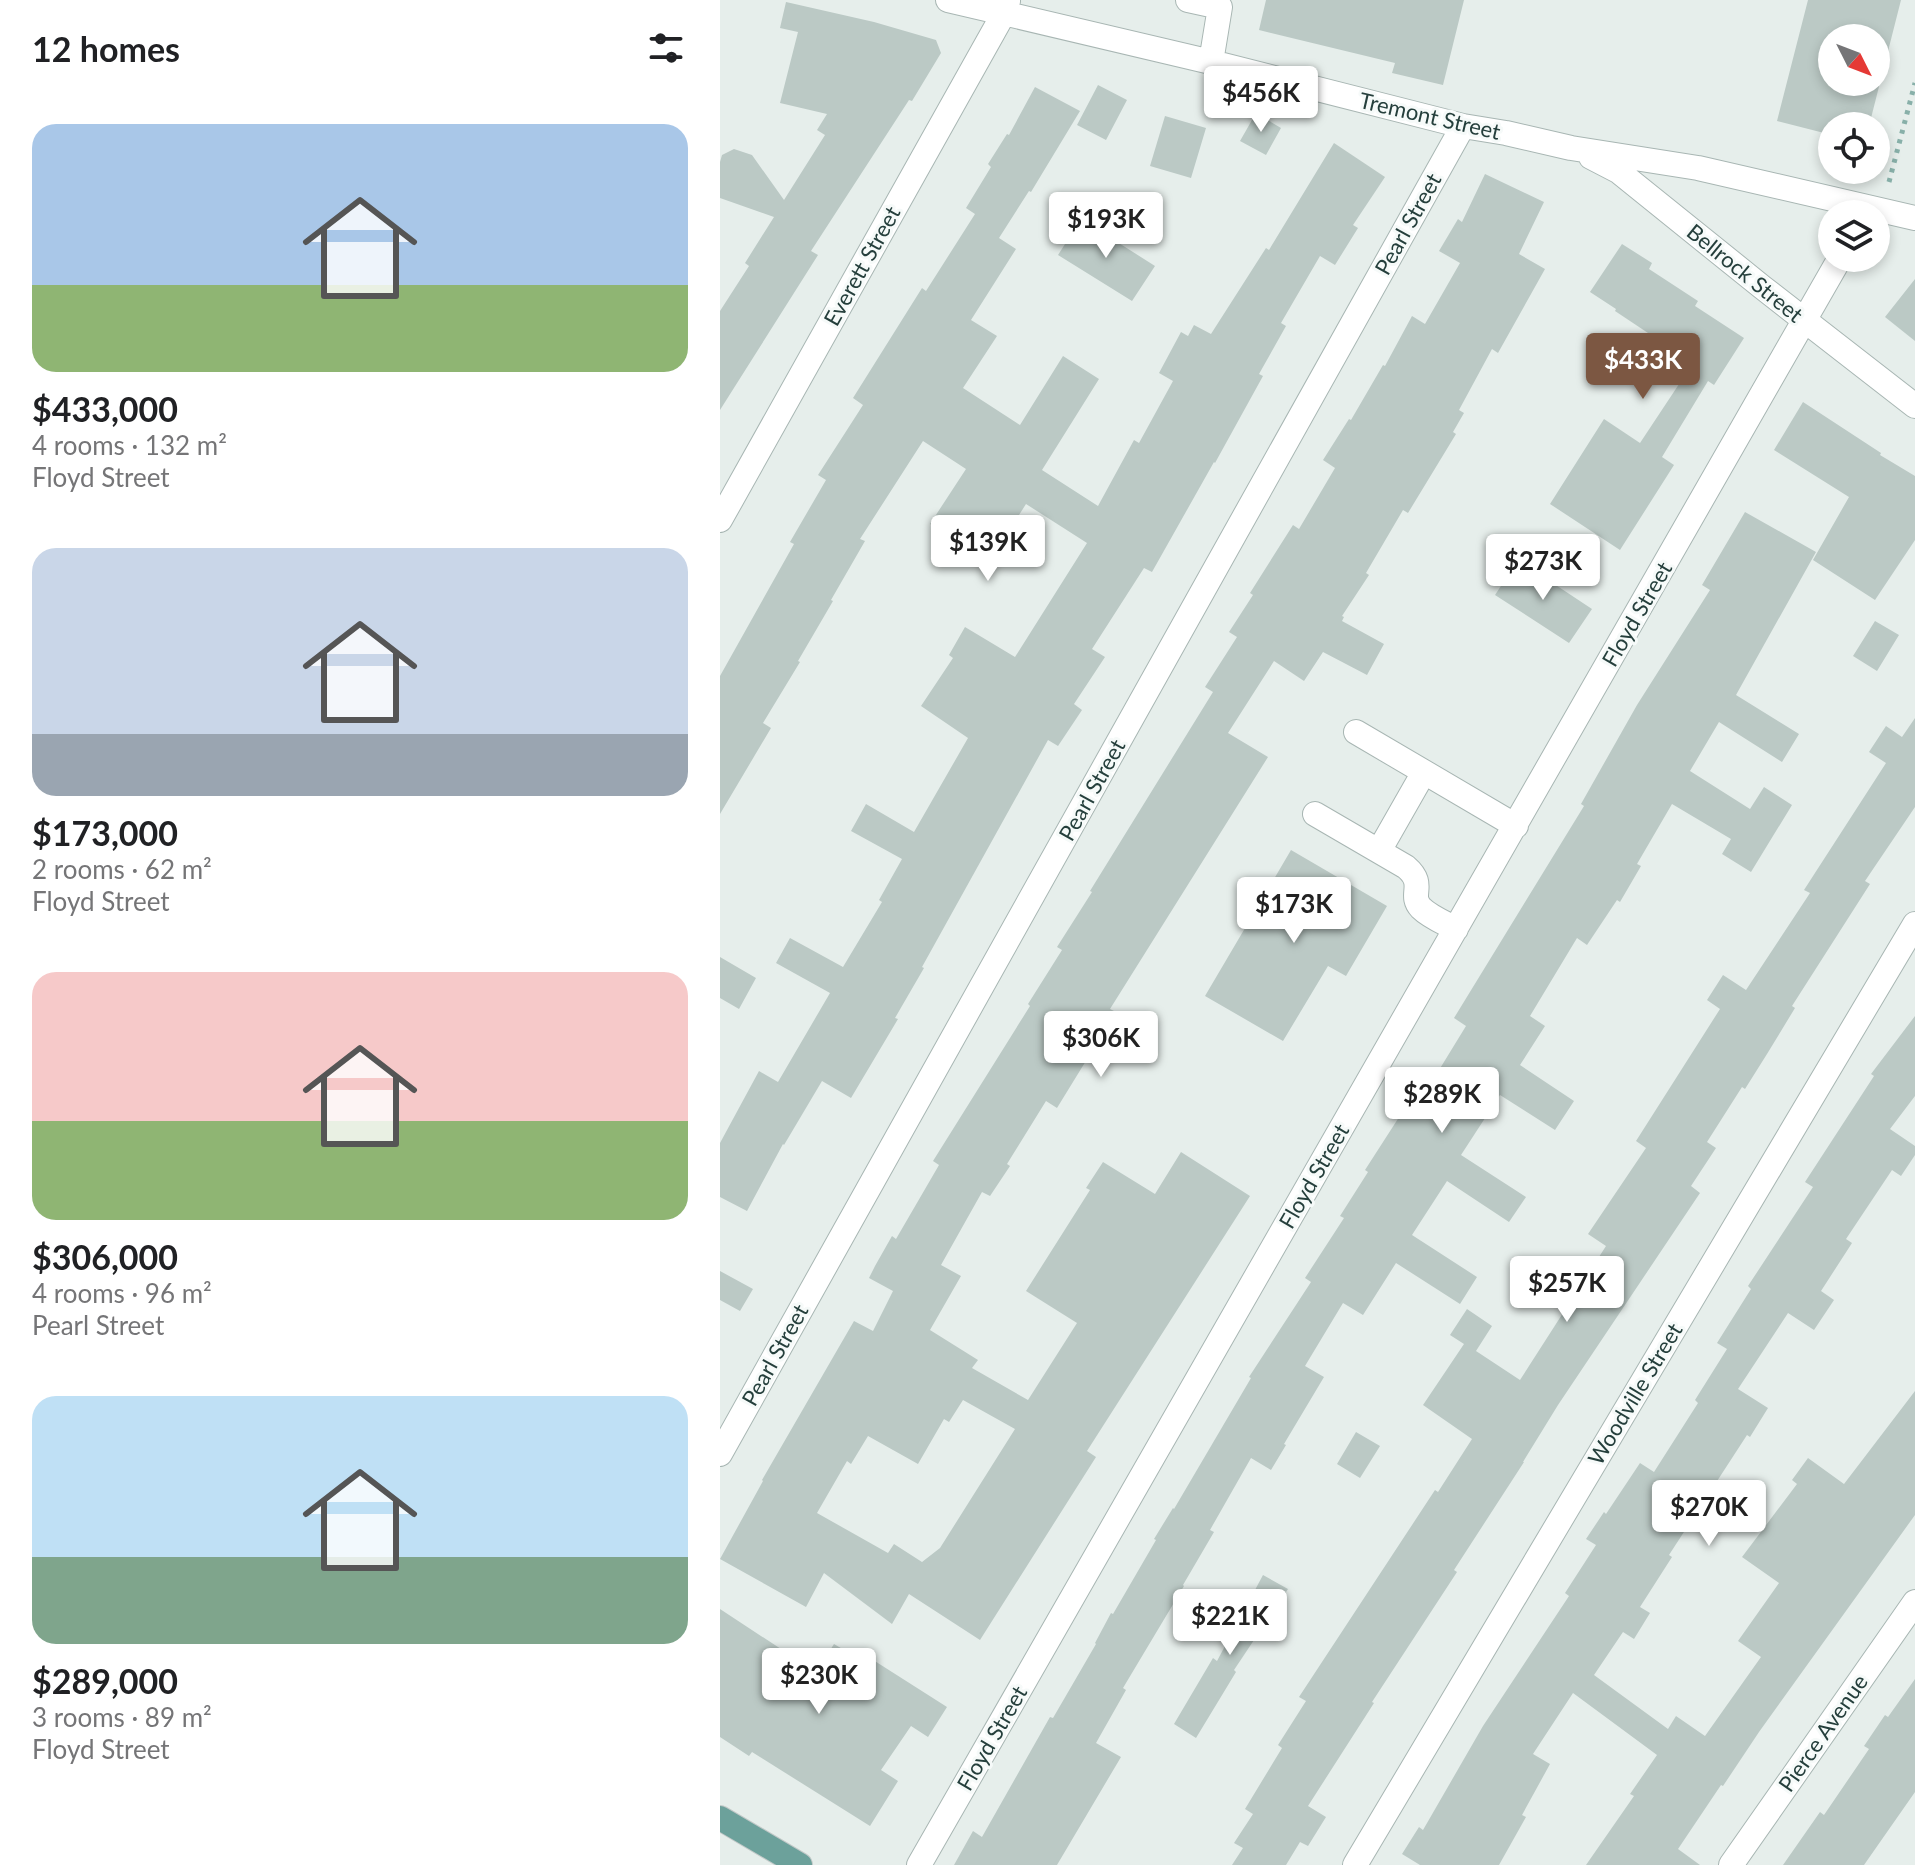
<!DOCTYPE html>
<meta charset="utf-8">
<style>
:root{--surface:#fff;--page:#f2f2f2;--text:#202124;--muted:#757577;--accent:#7c5742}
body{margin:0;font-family:Lato,sans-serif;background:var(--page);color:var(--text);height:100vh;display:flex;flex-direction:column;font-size:30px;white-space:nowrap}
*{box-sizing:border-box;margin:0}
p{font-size:26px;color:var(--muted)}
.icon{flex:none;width:44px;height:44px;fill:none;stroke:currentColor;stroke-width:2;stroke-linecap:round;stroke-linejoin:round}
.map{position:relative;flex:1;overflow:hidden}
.side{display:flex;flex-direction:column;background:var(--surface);width:720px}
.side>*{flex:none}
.needle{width:52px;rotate:132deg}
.buttons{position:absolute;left:1098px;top:24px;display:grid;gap:16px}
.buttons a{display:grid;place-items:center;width:72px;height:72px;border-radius:50%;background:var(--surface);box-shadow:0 4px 12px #0003;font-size:40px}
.price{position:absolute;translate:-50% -68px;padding:0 18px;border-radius:8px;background:#fff;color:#222;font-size:26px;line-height:52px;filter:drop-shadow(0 2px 4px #0008)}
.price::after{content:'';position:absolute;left:50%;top:48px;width:24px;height:18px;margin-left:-12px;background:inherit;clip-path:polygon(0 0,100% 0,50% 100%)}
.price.selected{background:var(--accent);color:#fff}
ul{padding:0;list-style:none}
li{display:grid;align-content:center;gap:16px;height:424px;padding:0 32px}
li span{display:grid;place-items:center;height:248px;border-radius:24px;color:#555}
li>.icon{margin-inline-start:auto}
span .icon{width:144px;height:144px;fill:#fffc;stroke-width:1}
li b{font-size:34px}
h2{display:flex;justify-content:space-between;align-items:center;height:96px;padding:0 32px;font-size:34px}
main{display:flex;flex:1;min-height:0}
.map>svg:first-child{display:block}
.building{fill:#bbc9c5;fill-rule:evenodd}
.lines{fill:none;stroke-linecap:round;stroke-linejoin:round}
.minor-casing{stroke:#a8b6b3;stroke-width:26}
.major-casing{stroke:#c2c9c8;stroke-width:26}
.path{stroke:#88b0a9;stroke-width:5;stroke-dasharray:4 6;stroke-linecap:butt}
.minor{stroke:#fff;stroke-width:24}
.major{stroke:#6ca19b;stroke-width:24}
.labels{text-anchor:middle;stroke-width:6;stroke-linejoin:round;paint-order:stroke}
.street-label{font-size:22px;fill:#253f3c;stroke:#f6faf9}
</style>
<main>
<section class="side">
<h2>12 homes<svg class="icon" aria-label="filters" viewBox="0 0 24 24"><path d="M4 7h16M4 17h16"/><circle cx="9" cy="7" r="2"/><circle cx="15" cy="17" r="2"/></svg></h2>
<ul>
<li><span style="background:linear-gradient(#a9c7e8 65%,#8fb573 0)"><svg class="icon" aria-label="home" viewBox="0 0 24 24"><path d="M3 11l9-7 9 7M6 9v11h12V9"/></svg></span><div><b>$433,000</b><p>4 rooms · 132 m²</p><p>Floyd Street</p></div></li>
<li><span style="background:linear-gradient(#c9d6e8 75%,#9aa5b1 0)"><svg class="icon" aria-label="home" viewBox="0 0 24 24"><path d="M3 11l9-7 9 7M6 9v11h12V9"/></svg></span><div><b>$173,000</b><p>2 rooms · 62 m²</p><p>Floyd Street</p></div></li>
<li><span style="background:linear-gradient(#f6c9c9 60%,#8fb573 0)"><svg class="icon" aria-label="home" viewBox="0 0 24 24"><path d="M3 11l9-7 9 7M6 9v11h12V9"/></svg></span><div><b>$306,000</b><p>4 rooms · 96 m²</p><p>Pearl Street</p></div></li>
<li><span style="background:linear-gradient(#bfe0f5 65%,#7fa58c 0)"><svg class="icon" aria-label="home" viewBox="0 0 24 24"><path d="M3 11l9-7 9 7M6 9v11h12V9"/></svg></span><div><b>$289,000</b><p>3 rooms · 89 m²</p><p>Floyd Street</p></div></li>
</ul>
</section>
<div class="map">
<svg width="1195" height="1865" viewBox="0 0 1195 1865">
<rect width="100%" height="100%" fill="#e6eeeb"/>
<path class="building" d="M 546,0 L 744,0 L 723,85 L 672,73 L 675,63 L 539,30 Z
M 1088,0 L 1181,0 L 1149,126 L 1112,126 L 1112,135 L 1057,121 ZM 1112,38 L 1156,38 L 1156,82 L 1112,82 Z
M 66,2 L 154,22 L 216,40 L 221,53 L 192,101 L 189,100 L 91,251 L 98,255 L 0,410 L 0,311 L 29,266 L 25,263 L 54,217 L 0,198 L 0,162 L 2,155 L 14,149 L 32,155 L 64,200 L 105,135 L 97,130 L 107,114 L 60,103 L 78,32 L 60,28 Z
M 378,85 L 407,100 L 386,140 L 357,125 Z
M 315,87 L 360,111 L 311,192 L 309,191 L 279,238 L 296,249 L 251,320 L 277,336 L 243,388 L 300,425 L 343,356 L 379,379 L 322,470 L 378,506 L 414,440 L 419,443 L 453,381 L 439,373 L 461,332 L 468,336 L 474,325 L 491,334 L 546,248 L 549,250 L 614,143 L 665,177 L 633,225 L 638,228 L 615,265 L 600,256 L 561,323 L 566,326 L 539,374 L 543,376 L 495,463 L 494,462 L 432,572 L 424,568 L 372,649 L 385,657 L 354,704 L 362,710 L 338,746 L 328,740 L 202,967 L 204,968 L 175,1018 L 178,1019 L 131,1098 L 102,1081 L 64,1145 L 63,1144 L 27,1211 L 0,1197 L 0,1143 L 39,1071 L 58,1082 L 110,993 L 56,963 L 70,938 L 123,967 L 162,902 L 159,900 L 182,859 L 131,831 L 146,804 L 194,832 L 248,738 L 201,706 L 233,658 L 229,655 L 245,627 L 295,657 L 367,543 L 306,504 L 269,562 L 210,524 L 246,469 L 203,441 L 140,539 L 145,541 L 111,600 L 113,601 L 78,661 L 80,662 L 43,723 L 51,728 L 0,814 L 0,676 L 74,544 L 70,542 L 106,480 L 98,475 L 143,405 L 133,398 L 202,288 L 206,291 L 255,214 L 246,208 L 271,167 L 268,164 L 287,134 L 289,135 Z
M 536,113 L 561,128 L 546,155 L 520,141 Z
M 445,116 L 486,128 L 471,178 L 430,166 Z
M 765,174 L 824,202 L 799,254 L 825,269 L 778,353 L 772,349 L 739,410 L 744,413 L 733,432 L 736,434 L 688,513 L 683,510 L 646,573 L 649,575 L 622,616 L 624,617 L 622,621 L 664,644 L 647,675 L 603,652 L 584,681 L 554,661 L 508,733 L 548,757 L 390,1009 L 396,1012 L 337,1108 L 326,1101 L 287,1164 L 290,1166 L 270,1196 L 262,1192 L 221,1265 L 241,1276 L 210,1330 L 258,1360 L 252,1368 L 308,1400 L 357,1323 L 306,1291 L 370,1190 L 366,1188 L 383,1162 L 435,1194 L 461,1152 L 530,1196 L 367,1451 L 376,1457 L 260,1640 L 189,1594 L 172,1624 L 104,1573 L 86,1607 L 0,1559 L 43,1481 L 42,1480 L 134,1321 L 153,1331 L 173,1291 L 149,1278 L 155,1266 L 172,1236 L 176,1239 L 219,1165 L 213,1161 L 310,1006 L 308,1004 L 342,950 L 337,947 L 372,892 L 370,891 L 493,692 L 485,687 L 517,637 L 509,632 L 533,595 L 530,593 L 573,525 L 579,529 L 615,468 L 603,460 L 629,419 L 631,420 L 663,365 L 665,366 L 692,316 L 705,324 L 740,263 L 719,251 L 738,219 L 742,222 ZM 243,1400 L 295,1429 L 220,1548 L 202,1562 L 174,1544 L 168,1553 L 97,1513 L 127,1461 L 131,1464 L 148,1436 L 198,1464 L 224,1419 L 229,1422 Z
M 361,219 L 435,266 L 412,301 L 338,255 Z
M 902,244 L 932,263 L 929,269 L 978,301 L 975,306 L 1024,338 L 994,385 L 988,381 L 942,457 L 954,465 L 900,550 L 830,504 L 884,419 L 920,443 L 969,369 L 960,363 L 964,357 L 895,311 L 896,309 L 870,292 Z
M 1195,279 L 1195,341 L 1165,317 Z
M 1083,402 L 1161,453 L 1160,455 L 1195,476 L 1195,540 L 1155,600 L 1093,560 L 1129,497 L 1054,450 Z
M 1025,512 L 1096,552 L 1016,695 L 1079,734 L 1062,762 L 999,722 L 970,771 L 1030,809 L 1044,787 L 1072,805 L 1031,872 L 1002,854 L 1011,839 L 952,804 L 917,864 L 921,866 L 900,902 L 897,900 L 867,945 L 857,938 L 810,1016 L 825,1026 L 800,1065 L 854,1101 L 835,1130 L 780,1095 L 741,1155 L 806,1197 L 789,1222 L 727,1181 L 692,1235 L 757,1277 L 740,1304 L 676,1263 L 643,1315 L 623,1303 L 585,1366 L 604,1377 L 564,1444 L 566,1445 L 551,1470 L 531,1458 L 490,1530 L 494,1532 L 463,1585 L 464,1586 L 403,1688 L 406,1690 L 376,1743 L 401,1757 L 337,1865 L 234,1865 L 253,1831 L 262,1837 L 330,1717 L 333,1718 L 376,1644 L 375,1643 L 391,1613 L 393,1614 L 436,1540 L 434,1539 L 453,1508 L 454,1509 L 531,1378 L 529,1377 L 591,1282 L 585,1278 L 624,1218 L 620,1216 L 648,1172 L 645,1170 L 701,1083 L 708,1088 L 746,1026 L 734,1018 L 864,806 L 861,804 L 917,705 L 990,590 L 982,585 Z
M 798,560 L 872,609 L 849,643 L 775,595 Z
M 1155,621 L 1179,635 L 1157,671 L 1133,656 Z
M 1195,718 L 1195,807 L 1145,881 L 1150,884 L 1072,1006 L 1075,1008 L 1047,1054 L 1025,1089 L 1022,1087 L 987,1142 L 996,1148 L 971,1186 L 980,1193 L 838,1405 L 803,1462 L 804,1462 L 734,1570 L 737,1572 L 652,1702 L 654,1703 L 588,1806 L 606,1817 L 588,1846 L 580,1842 L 566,1865 L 512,1865 L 523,1848 L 514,1843 L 533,1814 L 525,1809 L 562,1748 L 558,1745 L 586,1701 L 579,1697 L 715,1490 L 718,1492 L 752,1439 L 703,1405 L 744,1344 L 730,1335 L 747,1309 L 772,1326 L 756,1351 L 800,1380 L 886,1246 L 868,1234 L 926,1148 L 916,1141 L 1000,1009 L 987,1000 L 1003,975 L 1026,990 L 1090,893 L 1084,890 L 1166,763 L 1149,752 L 1166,726 L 1182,737 Z
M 571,850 L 667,906 L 626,976 L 608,966 L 563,1041 L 485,996 Z
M 0,957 L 36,978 L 19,1009 L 0,998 Z
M 1195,1016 L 1195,1096 L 1170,1129 L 1195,1146 L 1195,1155 L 1181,1176 L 1172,1170 L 1126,1239 L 1132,1243 L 1101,1291 L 1114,1300 L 1094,1330 L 1068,1313 L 1018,1389 L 1048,1408 L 1030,1437 L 1027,1435 L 949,1555 L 952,1557 L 920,1607 L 930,1613 L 914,1639 L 903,1632 L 874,1675 L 948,1729 L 956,1716 L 985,1736 L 1041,1657 L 1018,1641 L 1059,1583 L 1022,1557 L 1077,1484 L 1072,1480 L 1088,1458 L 1124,1484 L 1195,1391 L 1195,1515 L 1039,1732 L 1003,1786 L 1001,1785 L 958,1849 L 980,1865 L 866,1865 L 914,1796 L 910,1794 L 937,1755 L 853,1693 L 813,1754 L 830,1764 L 802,1815 L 806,1817 L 779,1865 L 700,1865 L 682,1854 L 699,1827 L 703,1830 L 763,1726 L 849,1596 L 845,1593 L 876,1545 L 866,1539 L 884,1512 L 886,1514 L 920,1463 L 934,1472 L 978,1403 L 975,1400 L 1007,1349 L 997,1343 L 1031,1289 L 1028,1286 L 1093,1187 L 1085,1182 L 1154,1076 L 1151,1074 Z
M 0,1271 L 33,1289 L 20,1311 L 0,1300 Z
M 636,1432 L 660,1446 L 640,1478 L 617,1464 Z
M 543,1575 L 568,1589 L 514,1670 L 516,1672 L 476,1738 L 454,1724 L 493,1658 L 497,1661 Z
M 0,1609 L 96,1672 L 114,1644 L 136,1657 L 139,1651 L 227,1707 L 208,1737 L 191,1726 L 161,1770 L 178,1781 L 150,1826 L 32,1752 L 29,1756 L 0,1737 Z
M 1195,1679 L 1195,1792 L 1144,1865 L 1063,1865 L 1100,1812 L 1104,1815 L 1149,1749 L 1144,1746 L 1165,1715 L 1168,1717 Z"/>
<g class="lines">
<g class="minor-casing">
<path id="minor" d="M 228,0 L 491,62 L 743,126 L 786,133 L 851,148 L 978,168 L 1195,218
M 468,0 L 500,7 L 491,62
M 871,157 L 898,171 L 1042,287 L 1195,406
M 0,520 L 284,13 L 288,1
M 636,732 L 796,826
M 595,814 L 686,867 C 707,885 688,894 701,908 C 710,917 725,923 736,929
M 659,851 L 704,772
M 0,1454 L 743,126
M 199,1865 L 1120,258
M 635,1865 L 1195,924
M 1011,1865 L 1195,1602"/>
</g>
<g class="major-casing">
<path id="major" d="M 0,1818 L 80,1865"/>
</g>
<path class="path" d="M 1169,182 L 1195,83
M 1156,250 L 1158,235"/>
<use href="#minor" class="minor"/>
<use href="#major" class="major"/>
</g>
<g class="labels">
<g class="street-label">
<text transform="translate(710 116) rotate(13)" y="8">Tremont Street</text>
<text transform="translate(688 224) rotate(-61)" y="8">Pearl Street</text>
<text transform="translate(142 266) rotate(-61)" y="8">Everett Street</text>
<text transform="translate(1025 273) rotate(39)" y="8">Bellrock Street</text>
<text transform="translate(917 614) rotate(-60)" y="8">Floyd Street</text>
<text transform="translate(372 790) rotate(-61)" y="8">Pearl Street</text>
<text transform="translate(594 1176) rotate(-60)" y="8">Floyd Street</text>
<text transform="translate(55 1355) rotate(-61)" y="8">Pearl Street</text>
<text transform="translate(915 1394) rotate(-59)" y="8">Woodville Street</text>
<text transform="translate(1103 1733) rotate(-55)" y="8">Pierce Avenue</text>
<text transform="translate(272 1738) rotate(-60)" y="8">Floyd Street</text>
</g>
</g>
</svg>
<div class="buttons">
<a><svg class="needle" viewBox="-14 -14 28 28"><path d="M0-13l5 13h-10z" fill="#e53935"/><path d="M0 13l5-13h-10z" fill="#757577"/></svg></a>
<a><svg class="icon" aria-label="locate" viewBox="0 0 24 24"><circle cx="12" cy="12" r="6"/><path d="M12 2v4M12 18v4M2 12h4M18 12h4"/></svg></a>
<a><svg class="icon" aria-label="layers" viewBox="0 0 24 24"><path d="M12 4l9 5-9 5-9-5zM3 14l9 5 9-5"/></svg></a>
</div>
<b class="price" style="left:541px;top:134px">$456K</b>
<b class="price" style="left:386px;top:260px">$193K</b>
<b class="price selected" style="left:923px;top:401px">$433K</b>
<b class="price" style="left:268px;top:583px">$139K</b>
<b class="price" style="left:823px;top:602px">$273K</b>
<b class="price" style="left:574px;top:945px">$173K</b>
<b class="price" style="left:381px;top:1079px">$306K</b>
<b class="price" style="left:722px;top:1135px">$289K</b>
<b class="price" style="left:847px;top:1324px">$257K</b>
<b class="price" style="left:989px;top:1548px">$270K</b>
<b class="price" style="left:510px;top:1657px">$221K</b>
<b class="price" style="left:99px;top:1716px">$230K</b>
</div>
</main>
